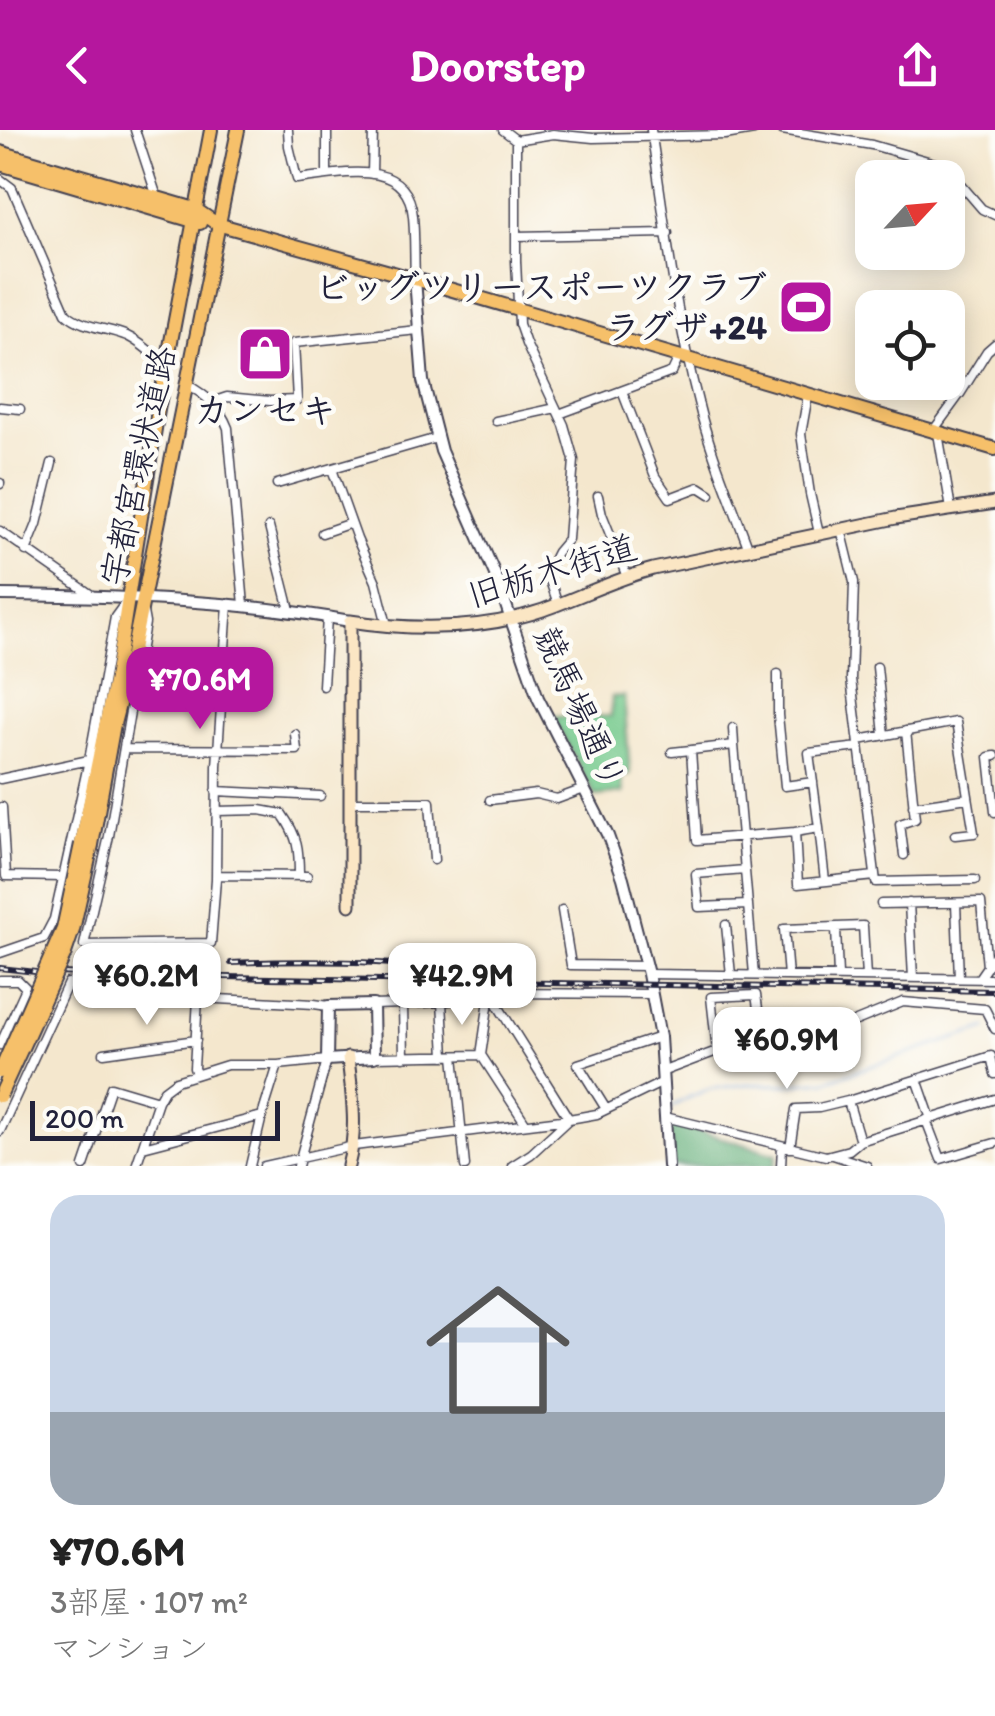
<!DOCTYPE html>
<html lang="ja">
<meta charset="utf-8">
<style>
:root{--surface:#fff;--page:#f2f2f2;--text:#222;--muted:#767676;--line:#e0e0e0;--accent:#b5179e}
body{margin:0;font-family:Itim,"Klee One",sans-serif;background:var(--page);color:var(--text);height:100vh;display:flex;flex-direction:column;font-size:38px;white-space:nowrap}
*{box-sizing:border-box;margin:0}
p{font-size:32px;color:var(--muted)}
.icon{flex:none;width:55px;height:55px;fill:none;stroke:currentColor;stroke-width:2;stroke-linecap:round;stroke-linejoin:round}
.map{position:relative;height:1036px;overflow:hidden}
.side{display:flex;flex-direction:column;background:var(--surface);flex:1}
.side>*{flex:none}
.needle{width:65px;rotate:64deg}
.controls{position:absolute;left:855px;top:30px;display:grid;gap:20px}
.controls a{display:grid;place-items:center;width:110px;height:110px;border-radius:20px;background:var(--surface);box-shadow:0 5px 25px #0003;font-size:50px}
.scale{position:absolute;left:30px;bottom:25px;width:250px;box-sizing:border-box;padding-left:10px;border:5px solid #22223b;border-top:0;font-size:28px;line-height:35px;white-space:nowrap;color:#22223b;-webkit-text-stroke:8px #fdfcf7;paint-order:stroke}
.price{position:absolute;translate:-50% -85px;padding:0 22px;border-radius:20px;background:#fff;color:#222;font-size:32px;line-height:65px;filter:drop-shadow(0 2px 5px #0008)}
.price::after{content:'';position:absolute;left:50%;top:60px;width:30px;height:22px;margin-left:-15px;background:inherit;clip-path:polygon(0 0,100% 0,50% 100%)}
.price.current{background:var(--accent);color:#fff}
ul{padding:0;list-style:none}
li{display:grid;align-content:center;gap:20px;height:530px;padding:0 50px}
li+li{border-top:2px solid var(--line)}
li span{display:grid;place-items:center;height:310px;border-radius:30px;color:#555}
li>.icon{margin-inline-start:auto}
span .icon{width:180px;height:180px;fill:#fffc;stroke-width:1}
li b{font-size:42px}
header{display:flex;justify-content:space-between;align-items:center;height:130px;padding:0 50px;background:var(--accent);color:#fff;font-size:45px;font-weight:700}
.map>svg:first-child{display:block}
.green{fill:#75c98c;stroke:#4c7664;stroke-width:2.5}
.forest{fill:#60ad78;stroke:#41685a;stroke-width:2.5}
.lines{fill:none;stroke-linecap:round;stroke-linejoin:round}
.stream{stroke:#6e9ed7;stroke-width:2.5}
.minor-casing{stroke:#424051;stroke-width:11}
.tertiary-casing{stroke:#424051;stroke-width:14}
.secondary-casing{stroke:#424051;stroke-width:15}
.primary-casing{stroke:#424051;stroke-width:16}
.trunk-casing{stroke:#424051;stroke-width:16}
.minor{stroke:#fff;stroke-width:8}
.tertiary{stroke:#fff;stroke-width:10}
.secondary{stroke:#fbe6c4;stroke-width:11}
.primary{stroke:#f6c06b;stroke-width:12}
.trunk{stroke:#f6c06b;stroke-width:12}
.rail-casing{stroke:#22223b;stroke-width:6}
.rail{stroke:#fdfcf7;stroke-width:2.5;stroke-dasharray:8;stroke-linecap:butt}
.trunk-bridge-casing{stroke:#424051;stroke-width:16;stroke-linecap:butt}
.trunk-bridge{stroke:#f6c06b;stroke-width:12}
.labels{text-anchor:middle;stroke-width:9;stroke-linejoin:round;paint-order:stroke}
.poi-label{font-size:35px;font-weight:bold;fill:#22223b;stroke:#fdfcf7;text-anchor:end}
.street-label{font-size:35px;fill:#22223b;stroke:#fdfcf7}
</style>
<header><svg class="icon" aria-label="back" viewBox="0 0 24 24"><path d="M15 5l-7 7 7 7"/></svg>Doorstep<svg class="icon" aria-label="share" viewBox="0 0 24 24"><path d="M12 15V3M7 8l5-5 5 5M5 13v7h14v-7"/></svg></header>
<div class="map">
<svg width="995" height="1036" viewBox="0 0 995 1036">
<rect width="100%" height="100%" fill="#fdfcf7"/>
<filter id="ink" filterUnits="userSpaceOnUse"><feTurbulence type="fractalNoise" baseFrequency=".01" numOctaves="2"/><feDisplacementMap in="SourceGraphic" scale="20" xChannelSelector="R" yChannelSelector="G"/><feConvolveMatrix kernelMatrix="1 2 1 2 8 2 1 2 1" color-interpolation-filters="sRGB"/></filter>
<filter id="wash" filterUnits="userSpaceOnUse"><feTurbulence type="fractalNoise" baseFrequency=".0048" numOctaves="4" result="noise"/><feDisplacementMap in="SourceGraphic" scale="40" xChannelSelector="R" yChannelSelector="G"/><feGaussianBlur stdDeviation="2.25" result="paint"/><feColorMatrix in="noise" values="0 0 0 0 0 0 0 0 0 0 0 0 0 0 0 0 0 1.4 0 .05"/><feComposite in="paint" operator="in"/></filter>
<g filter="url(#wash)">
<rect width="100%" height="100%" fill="#f4e7cd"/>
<path class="green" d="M 624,566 L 630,644 L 621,646 L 623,663 L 595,666 L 553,587 L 611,586 L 612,567 Z"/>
<path class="forest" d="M 675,994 L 777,1024 L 775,1036 L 673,1036 L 670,998 Z"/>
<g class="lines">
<path class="stream" d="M 669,978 L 688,968 L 710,959 L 747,954 L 779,955 L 826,951 L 987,898"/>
</g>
</g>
<g filter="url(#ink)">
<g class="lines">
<g class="minor-casing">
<path id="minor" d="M 135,0 L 157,67
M 288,0 L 289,16 L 297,49 C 337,45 407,25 413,86 C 415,107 414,128 415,149
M 327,0 L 327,43
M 503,0 L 516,10 L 553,4 L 593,8 L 725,5 L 754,0
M 651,0 C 665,91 675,184 698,272 C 710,322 731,370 748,417
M 782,0 L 872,15 L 945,36 L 982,79 L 995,85
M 516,10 L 516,131 L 519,194 L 526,214 L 564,295 L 574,330 L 568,409 L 557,422 L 547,442 L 558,474
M 372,44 L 373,0
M 0,49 L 12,58 L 66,183 C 82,198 108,198 127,206 C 142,213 155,226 167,237
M 516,106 L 668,103
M 186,254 C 206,265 220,277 228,298 L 244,475
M 622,261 L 655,346 L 670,368 L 699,357 L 710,364
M 808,265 L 801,304 L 810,364 L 819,403
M 212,272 L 227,267 L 270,271 L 297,270 L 294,213 L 418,200
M 0,277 L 20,279
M 559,284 L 672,242 L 679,227
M 496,291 L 556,278
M 933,301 L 960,264 L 987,221 L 995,214
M 938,303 L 951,379
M 332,339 L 357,409 L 376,452 L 387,495
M 0,354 L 0,353
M 277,354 L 437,308
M 598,366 L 602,384 L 627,447
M 269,397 L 290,480
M 841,399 L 854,452 L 851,549 L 876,752 L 975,750
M 0,401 L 93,466
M 322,403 L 351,393
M 26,421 L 37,394 L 52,333
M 143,482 L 145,493 L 109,706 L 84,815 L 211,813 L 216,749 L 217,636 L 228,474
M 877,537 L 884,605
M 778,544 L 778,585 L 785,656 L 813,652
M 323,556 L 327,487
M 733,598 L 734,615
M 859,610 L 956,592 L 974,703 L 955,705
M 859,617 L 809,623 L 819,698 L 795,702 L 798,754 L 875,746
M 124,619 L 297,620 L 295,604
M 672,622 L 691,620
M 995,626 L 989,627 L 995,682
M 0,649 L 89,630
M 216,661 L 320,666
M 490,670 L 536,664 L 557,669 L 584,659
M 351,672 L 430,672 L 434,730
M 913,676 L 968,668
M 2,677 L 6,746 L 63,747
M 216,681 L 260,680 L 282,684 C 298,707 299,718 299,745
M 819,698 L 825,751
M 904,725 L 900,694 L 915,689 L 906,601
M 745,740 L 696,744 L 699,777 L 748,775 L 734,615 L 691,620 L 697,710 L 795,702
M 216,745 L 307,746
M 909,773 L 913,848
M 956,773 L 959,848
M 881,774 L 981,772 L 987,837
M 748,775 L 754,845
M 562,780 L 571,835 L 646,836
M 726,795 L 731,845
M 836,798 L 838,846
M 0,823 L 44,808 L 54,789 L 89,630 L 115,487 L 123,476
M 648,844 L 995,849
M 788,846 L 784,799 L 863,796 L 866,847
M 979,848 L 995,825
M 0,850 L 18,850 L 26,858 L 0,915
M 442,872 L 445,926
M 373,875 L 403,874
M 717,921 L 711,867 L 756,865 L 763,912
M 104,923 L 196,910
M 481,925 L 526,994
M 454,926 L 465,1036
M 374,927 L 481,925 L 490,863 L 569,989
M 404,927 L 403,874 L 442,872 L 494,863 L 652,864
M 664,941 L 730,916 L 777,911 L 839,898 L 903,872 L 985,879 L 995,899
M 196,944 L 194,938 L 198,868
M 917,949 L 931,989
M 606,979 L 578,934 L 660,907
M 665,987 L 826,1026 L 849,1020 L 860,1011 L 995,969
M 926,990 L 941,1029 L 995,1013
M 0,1001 L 68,853 L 198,868 L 314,874 L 328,876
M 860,1011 L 848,971 L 991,926 L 995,944
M 143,1017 L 262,986 L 278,935
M 790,1018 L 796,979 L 819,978 L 848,971
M 833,1025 L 867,1036
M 84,1036 L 111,957 L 158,971
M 136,1036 L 158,971 L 164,960 L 176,951 L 227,935 L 278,935 L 327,930 L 298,1036
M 250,1036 L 262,986
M 264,1036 L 354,1016 L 569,989 L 597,984 L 663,952
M 512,1036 L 531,1024 L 569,989
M 781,1036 L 782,1016"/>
</g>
<g class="tertiary-casing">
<path id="tertiary" d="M 415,149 L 423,251 L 441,321 L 497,449 L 538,568 L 608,706 L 623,748 L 648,844 L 660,907 L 668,1036
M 0,465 C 117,466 234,470 350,491
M 373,875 L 374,927 L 327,930 L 328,876 Z"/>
</g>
<g class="secondary-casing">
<path id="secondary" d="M 350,775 L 350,491 C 415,501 480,501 543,480 C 580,467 615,449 653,439 L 896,388 L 995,373
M 348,928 C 352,966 358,999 348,1036"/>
</g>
<g class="primary-casing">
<path id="primary" d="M 217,94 L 415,149 L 995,319"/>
</g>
<g class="trunk-casing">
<path id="trunk" d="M 0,22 L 195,79 L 217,94
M 0,34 L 200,93
M 81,714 L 117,538 L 158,280 L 211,0
M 92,715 L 114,594 L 132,524 L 238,0"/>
</g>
<use href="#minor" class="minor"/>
<use href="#tertiary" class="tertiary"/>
<use href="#secondary" class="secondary"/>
<use href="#primary" class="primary"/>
<use href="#trunk" class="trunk"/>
<g class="rail-casing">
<path id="rail" d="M 434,828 L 503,841
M 231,833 C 303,830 374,830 446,839
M 0,838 L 36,842 L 108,845 L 995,861"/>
</g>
<use href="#rail" class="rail"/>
<g class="trunk-bridge-casing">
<path id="trunk-bridge" d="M 0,942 L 63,799 L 81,714
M 0,966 L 64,826 L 73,800 L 92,715"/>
</g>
<use href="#trunk-bridge" class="trunk-bridge"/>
</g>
</g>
<defs>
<g id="stadium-square" transform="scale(2.875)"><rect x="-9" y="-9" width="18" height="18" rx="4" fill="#b5179e" stroke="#fdfcf7"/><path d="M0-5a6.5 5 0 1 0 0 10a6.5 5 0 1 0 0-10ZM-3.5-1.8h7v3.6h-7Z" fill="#fff"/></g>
<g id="shop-square" transform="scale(2.875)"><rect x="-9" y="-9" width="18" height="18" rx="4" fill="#b5179e" stroke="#fdfcf7"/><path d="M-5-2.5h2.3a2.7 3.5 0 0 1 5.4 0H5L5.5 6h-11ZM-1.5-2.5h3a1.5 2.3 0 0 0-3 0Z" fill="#fff"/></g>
</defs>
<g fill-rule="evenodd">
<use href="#stadium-square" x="806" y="177"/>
<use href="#shop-square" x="265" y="224"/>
</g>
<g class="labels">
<g class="poi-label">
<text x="767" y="169">ビッグツリースポーツクラブ<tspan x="767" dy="40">ラグザ+24</tspan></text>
<text x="265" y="292" text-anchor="middle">カンセキ</text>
</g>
<g class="street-label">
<text transform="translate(138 336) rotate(-78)" y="12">宇都宮環状道路</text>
<text transform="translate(552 441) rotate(-17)" y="12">旧栃木街道</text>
<text transform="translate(580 578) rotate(66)" y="12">競馬場通り</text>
</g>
</g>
</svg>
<div class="controls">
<a><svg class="needle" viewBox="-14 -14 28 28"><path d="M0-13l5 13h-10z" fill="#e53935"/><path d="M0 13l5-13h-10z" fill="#767676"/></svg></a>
<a><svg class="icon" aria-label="locate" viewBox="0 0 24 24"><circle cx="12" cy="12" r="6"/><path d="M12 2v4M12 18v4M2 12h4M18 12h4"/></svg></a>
</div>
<div class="scale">200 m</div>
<b class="price current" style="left:200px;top:602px">¥70.6M</b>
<b class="price" style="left:147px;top:898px">¥60.2M</b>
<b class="price" style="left:462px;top:898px">¥42.9M</b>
<b class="price" style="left:787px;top:962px">¥60.9M</b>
</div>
<section class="side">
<ul>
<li><span style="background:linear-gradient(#c9d6e8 70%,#9aa5b1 0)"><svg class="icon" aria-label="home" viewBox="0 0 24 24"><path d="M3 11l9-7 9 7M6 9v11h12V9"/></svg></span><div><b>¥70.6M</b><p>3部屋 · 107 m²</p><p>マンション</p></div></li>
</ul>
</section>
